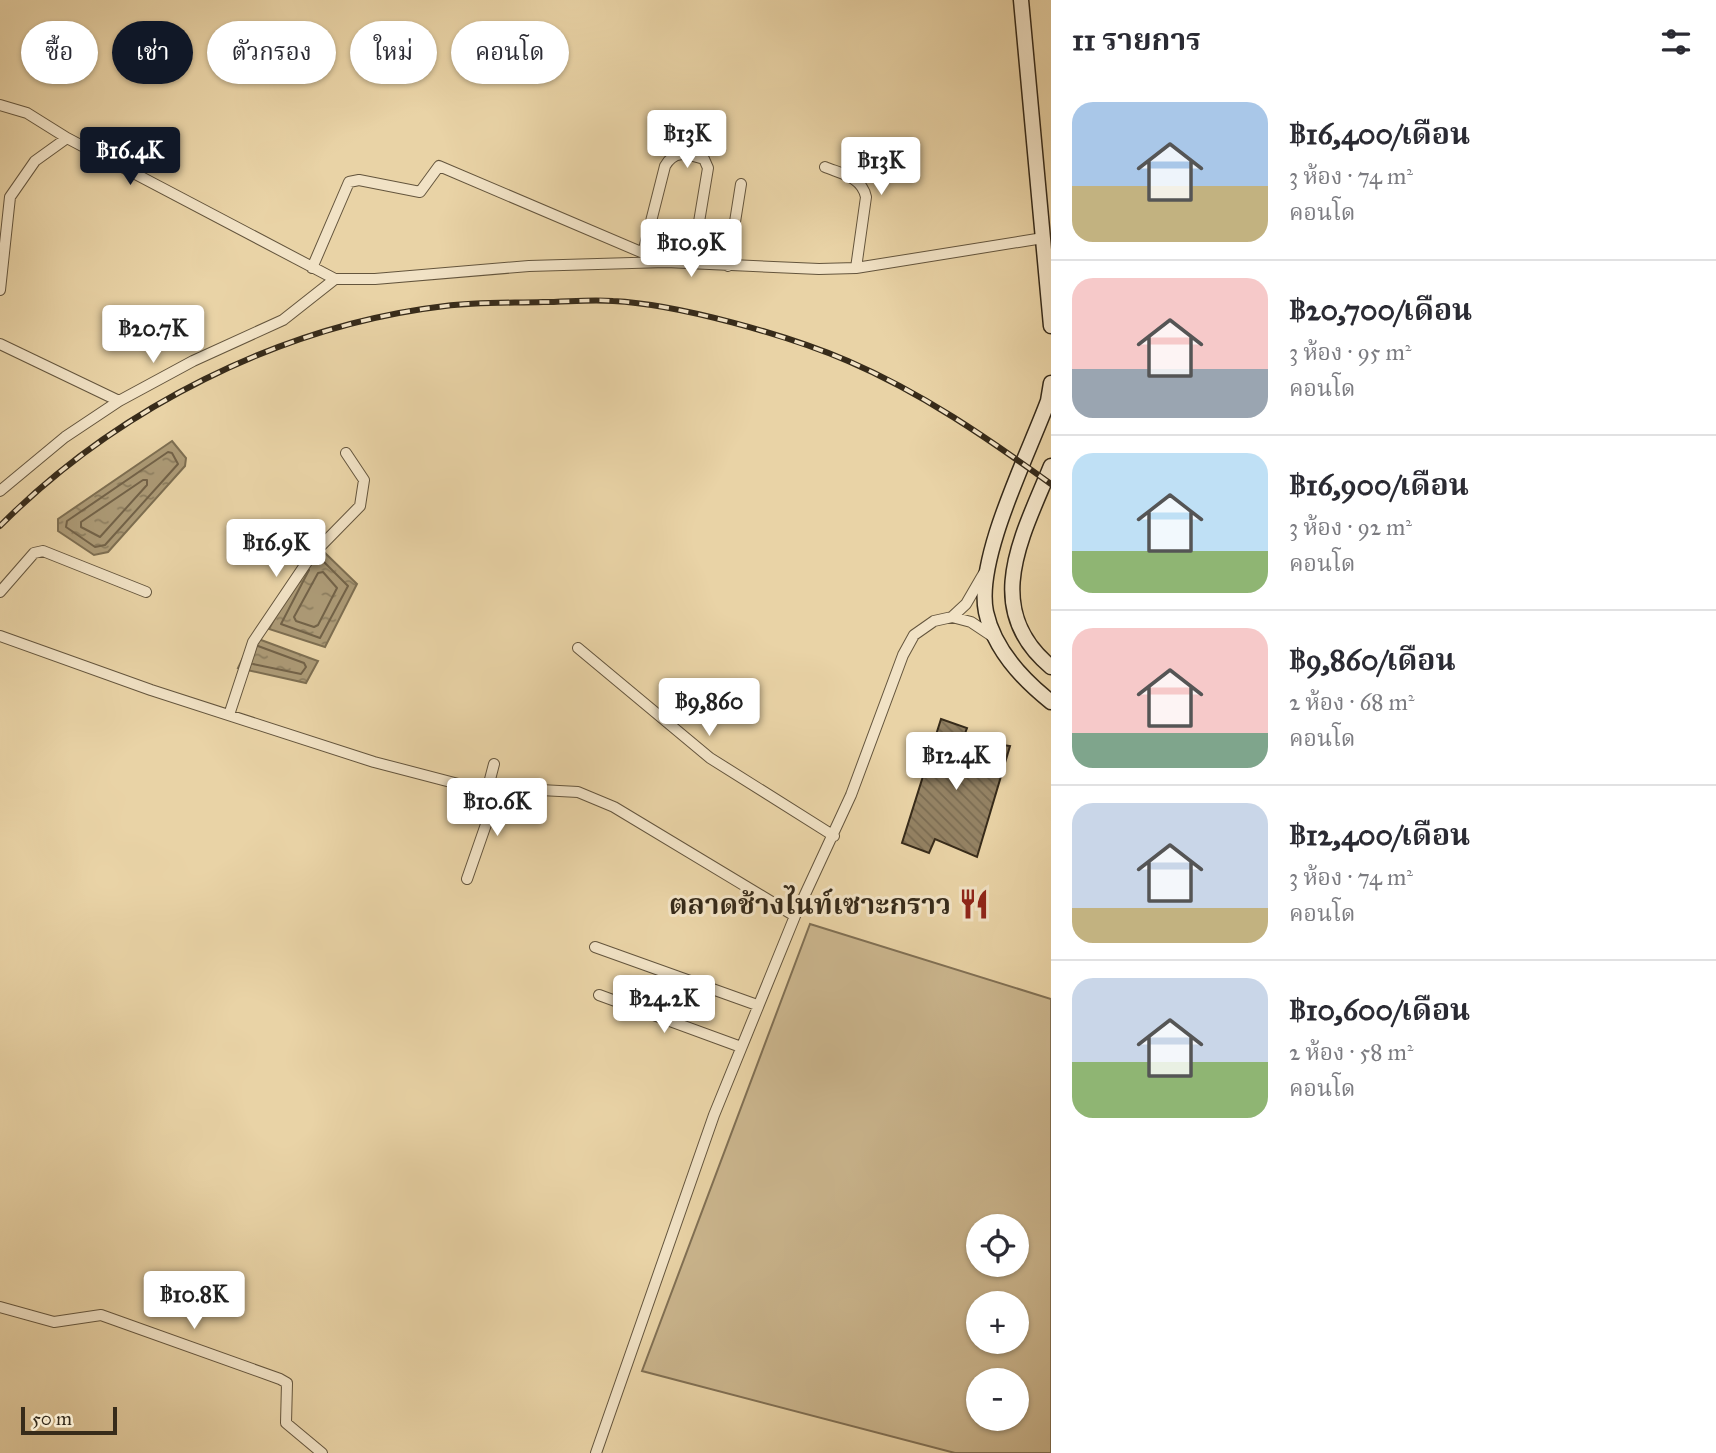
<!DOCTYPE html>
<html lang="th">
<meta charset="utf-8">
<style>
:root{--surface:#fff;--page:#f7f7f7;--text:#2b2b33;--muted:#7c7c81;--line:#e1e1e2;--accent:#111827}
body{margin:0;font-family:"IM FELL Great Primer","Noto Serif Thai",serif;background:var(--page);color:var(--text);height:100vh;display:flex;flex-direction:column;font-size:26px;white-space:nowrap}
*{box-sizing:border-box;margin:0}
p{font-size:23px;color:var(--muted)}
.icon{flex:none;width:38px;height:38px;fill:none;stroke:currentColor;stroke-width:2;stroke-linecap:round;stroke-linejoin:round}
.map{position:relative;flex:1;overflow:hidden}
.panel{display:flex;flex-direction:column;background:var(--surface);width:665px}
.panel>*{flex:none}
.guide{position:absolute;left:21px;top:21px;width:665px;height:63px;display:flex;gap:14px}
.controls{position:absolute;left:966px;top:1214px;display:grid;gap:14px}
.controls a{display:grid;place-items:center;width:63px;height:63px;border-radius:50%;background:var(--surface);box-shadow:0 2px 5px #0004;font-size:35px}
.scale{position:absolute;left:21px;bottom:18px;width:96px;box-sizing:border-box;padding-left:7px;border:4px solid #372b1a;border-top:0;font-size:19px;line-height:24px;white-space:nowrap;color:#372b1a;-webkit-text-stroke:5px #f1e2c5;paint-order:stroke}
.price{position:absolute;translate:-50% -60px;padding:0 16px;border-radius:7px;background:#fff;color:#222;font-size:23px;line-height:46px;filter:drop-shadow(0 2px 4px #0008)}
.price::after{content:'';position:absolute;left:50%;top:42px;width:21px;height:16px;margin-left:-10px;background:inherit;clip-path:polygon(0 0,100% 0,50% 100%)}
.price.selected{background:var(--accent);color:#fff}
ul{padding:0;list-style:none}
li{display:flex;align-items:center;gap:21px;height:175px;padding:0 21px}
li+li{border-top:2px solid var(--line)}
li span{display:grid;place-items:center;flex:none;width:196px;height:140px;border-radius:21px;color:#555}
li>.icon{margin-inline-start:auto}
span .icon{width:84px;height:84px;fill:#fffc;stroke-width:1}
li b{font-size:30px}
h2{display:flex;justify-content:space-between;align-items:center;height:84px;padding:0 21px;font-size:30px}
.tag{padding:0 24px;border-radius:32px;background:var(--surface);box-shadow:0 2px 5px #0004;font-size:24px;line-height:63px}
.tag.selected{background:var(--accent);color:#fff}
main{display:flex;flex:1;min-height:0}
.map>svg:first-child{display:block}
.green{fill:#cbb68e;stroke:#817054;stroke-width:2;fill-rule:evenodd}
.water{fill:url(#water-ripples);stroke:#7d6e51;stroke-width:2}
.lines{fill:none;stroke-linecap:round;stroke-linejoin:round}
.shore{stroke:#726248;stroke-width:2}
.building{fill:url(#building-back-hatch);stroke:#372b1a;stroke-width:2}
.street-casing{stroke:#64553d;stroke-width:12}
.secondary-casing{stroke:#372b1a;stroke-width:17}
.street{stroke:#f1e2c5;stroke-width:10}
.secondary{stroke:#f1e2c5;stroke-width:14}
.rail-casing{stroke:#372b1a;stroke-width:6}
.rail{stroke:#f1e2c5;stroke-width:3.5;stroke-dasharray:10;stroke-linecap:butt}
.labels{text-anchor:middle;stroke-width:6;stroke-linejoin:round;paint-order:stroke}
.poi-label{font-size:28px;font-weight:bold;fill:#372b1a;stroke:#f1e2c5;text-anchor:end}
</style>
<main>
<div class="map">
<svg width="1051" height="1453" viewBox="0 0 1051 1453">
<defs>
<pattern id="water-ripples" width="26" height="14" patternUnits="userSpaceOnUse" patternTransform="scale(1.75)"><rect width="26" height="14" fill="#ac9a76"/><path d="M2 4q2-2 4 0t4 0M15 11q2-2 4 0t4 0" fill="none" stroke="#8d7e60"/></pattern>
<pattern id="building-back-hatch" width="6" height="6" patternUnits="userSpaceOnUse" patternTransform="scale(1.75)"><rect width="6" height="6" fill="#948263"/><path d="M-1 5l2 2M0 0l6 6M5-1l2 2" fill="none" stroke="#7a6b51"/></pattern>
</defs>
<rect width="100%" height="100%" fill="#e9d3a6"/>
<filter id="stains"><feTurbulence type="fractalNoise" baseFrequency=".00286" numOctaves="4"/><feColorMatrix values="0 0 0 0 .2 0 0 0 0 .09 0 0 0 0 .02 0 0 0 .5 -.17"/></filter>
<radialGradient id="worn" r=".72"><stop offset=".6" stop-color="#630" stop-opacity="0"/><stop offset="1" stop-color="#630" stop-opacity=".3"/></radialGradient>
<path class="green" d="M 810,924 L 1051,999 L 1051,1453 L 955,1453 L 642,1371 ZM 978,1227 L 1017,1227 L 1017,1265 L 978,1265 ZM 978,1304 L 1017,1304 L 1017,1342 L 978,1342 ZM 978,1381 L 1017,1381 L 1017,1419 L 978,1419 Z"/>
<path class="water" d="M 172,441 L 186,458 L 185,466 L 108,552 L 94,555 L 58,531 L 58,519 Z
M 323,551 L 357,584 L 325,647 L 269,629 L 307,559 Z
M 253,637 L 318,661 L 306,683 L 238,668 Z"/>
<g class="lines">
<path class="shore" d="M 168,452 L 172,453 L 178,464 L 105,545 L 95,547 L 66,527 L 67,521 Z
M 143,480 L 147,480 L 147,485 L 100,537 L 81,527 L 81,522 Z
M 309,570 L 281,624 L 320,638 L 348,586 L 323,561 L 314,564
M 323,572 L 337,588 L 318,625 L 314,627 L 296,621 L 294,617 L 318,573 Z
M 253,664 L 301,674 L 306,667 L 304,663 L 258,646"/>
</g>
<path class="building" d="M 941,719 L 967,728 L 963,739 L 1010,746 L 977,857 L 935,839 L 929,853 L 902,843 Z"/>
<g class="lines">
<g class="street-casing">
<path id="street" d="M 0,105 L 27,113 L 67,138
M 825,167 C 842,174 862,177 866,197 L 856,268
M 643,253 L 665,166 C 675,149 687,154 704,159 L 708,168 L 692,264
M 728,266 L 741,184
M 312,268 L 349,182 L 359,180 L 420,192 L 439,166 L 662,261
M 0,290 L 10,197 L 35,161 L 67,138 L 335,279 L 375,279 L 529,266 L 666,262 L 819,269 L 856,268 L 1043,238
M 0,344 L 119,401
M 0,491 L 65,437 L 119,401 L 193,361 L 283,320 L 335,279
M 0,592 L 34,553 L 43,551 L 146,592
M 952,617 L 971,622 L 995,638
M 0,636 L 151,690 L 374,762 L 466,786 L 578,792 L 614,807 L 795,916
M 578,648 L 710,758 L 834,836
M 229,715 L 253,642 L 311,556 L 360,506 L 364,480 L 346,453
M 488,787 L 494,764
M 467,879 L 499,787
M 595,947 L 757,1005
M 599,995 L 741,1047
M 0,1307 L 54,1322 L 101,1315 L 280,1379 L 287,1383 L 286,1423 L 322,1453
M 596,1453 L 714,1115 L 795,916 L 851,795 L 903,655 L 914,635 L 934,621 L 952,617 L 966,604 L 984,573"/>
</g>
<g class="secondary-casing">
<path id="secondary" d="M 1021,0 L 1051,326
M 1051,383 L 1048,401 C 1029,453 975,559 986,612 C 994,649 1022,679 1051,702
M 1051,466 C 1023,535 980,608 1051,667"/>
</g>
<use href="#street" class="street"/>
<use href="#secondary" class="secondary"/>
<g class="rail-casing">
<path id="rail" d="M 0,526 C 116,409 281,325 445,306 C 477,302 510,303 543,302 C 566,302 590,299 613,301 C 678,304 787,335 848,361 C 922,393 986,437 1051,484"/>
</g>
<use href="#rail" class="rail"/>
</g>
<defs>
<g id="restaurant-bare" transform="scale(2.415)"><path d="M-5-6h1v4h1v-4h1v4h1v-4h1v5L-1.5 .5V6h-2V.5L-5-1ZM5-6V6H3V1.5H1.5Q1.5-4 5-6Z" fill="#8f2418" stroke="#f1e2c5" stroke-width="2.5" paint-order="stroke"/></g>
</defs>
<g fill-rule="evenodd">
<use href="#restaurant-bare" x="974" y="904"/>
</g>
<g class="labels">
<g class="poi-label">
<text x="951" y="914">ตลาดช้างไนท์เซาะกราว</text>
</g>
</g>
<rect width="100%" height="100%" filter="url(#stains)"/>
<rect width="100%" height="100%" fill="url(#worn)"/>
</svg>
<div class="controls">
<a><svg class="icon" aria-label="locate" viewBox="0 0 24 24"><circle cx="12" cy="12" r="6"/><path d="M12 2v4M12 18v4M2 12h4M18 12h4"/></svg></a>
<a>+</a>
<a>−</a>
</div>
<div class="scale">50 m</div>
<b class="price" style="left:687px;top:170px">฿13K</b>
<b class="price selected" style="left:130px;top:187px">฿16.4K</b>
<b class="price" style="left:881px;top:197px">฿13K</b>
<b class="price" style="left:691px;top:279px">฿10.9K</b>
<b class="price" style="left:153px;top:365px">฿20.7K</b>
<b class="price" style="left:276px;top:579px">฿16.9K</b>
<b class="price" style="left:709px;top:738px">฿9,860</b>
<b class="price" style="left:956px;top:792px">฿12.4K</b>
<b class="price" style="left:497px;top:838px">฿10.6K</b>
<b class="price" style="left:664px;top:1035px">฿24.2K</b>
<b class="price" style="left:194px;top:1331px">฿10.8K</b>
<div class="guide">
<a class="tag">ซื้อ</a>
<a class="tag selected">เช่า</a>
<a class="tag">ตัวกรอง</a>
<a class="tag">ใหม่</a>
<a class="tag">คอนโด</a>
</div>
</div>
<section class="panel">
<h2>11 รายการ<svg class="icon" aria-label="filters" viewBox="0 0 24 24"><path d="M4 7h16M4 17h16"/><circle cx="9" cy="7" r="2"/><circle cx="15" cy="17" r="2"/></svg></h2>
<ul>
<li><span style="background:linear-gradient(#a9c7e8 60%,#c2b280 0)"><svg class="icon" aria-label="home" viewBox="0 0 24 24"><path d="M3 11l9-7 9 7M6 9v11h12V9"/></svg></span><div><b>฿16,400/เดือน</b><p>3 ห้อง · 74 m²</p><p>คอนโด</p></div></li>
<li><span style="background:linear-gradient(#f6c9c9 65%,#9aa5b1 0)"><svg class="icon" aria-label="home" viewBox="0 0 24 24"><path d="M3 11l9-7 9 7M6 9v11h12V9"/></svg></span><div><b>฿20,700/เดือน</b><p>3 ห้อง · 95 m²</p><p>คอนโด</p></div></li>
<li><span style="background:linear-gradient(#bfe0f5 70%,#8fb573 0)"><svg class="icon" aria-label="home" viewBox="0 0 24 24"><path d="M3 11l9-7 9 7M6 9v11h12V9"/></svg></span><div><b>฿16,900/เดือน</b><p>3 ห้อง · 92 m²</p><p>คอนโด</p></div></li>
<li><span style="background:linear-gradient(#f6c9c9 75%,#7fa58c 0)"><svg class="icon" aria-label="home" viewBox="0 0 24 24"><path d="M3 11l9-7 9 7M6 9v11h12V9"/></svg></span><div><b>฿9,860/เดือน</b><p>2 ห้อง · 68 m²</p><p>คอนโด</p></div></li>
<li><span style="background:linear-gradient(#c9d6e8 75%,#c2b280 0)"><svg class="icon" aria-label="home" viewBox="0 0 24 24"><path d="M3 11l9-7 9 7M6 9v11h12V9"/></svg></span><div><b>฿12,400/เดือน</b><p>3 ห้อง · 74 m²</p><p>คอนโด</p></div></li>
<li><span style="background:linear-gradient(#c9d6e8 60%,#8fb573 0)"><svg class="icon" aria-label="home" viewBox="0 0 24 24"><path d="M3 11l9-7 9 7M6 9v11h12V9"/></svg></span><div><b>฿10,600/เดือน</b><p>2 ห้อง · 58 m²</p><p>คอนโด</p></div></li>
</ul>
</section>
</main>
